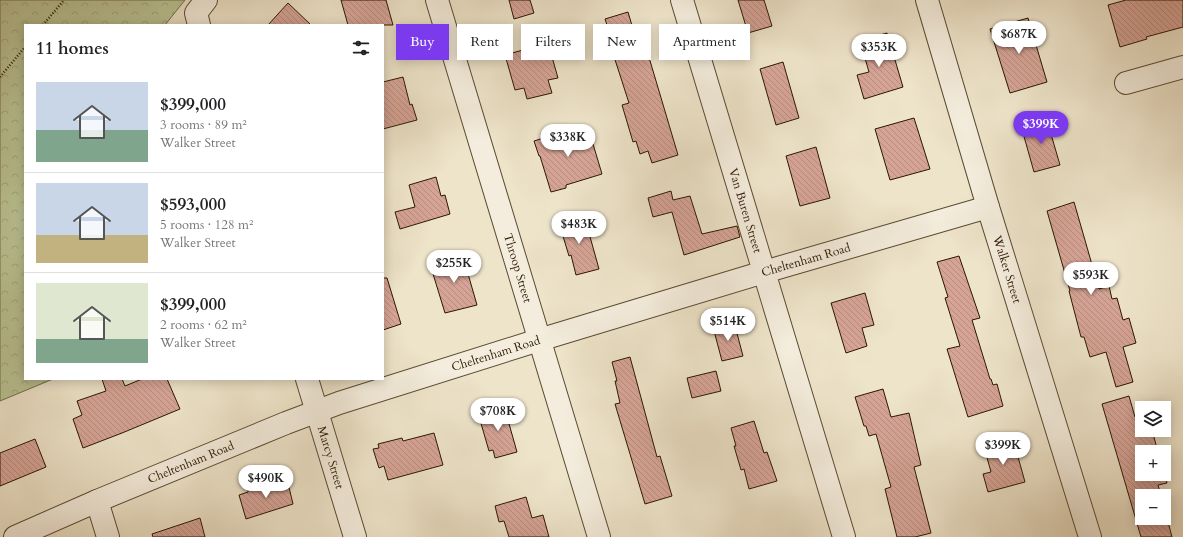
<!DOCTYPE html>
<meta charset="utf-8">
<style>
:root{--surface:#fff;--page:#f2f2f2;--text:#202124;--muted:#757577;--line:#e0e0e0;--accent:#7c3aed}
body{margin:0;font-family:Cardo,serif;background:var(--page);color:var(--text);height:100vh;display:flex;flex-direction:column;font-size:15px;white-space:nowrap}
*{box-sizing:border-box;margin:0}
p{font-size:13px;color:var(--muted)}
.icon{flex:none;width:22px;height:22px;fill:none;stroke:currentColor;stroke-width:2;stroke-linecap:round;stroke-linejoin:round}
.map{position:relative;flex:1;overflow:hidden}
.panel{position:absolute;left:24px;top:24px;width:360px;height:356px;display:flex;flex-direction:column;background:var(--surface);border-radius:0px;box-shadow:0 2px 10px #0003}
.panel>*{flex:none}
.banner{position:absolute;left:396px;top:24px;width:380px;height:36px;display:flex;gap:8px}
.tools{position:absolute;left:1135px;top:401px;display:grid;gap:8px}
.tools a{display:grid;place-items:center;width:36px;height:36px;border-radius:0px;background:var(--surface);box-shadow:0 2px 10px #0003;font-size:20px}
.price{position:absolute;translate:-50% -34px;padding:0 9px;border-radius:14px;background:#fff;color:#222;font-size:13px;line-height:26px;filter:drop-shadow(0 1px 2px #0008)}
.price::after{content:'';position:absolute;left:50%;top:24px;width:12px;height:9px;margin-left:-6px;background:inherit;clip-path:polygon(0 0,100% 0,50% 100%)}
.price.selected{background:var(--accent);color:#fff}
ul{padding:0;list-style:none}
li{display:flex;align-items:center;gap:12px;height:100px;padding:0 12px}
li+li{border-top:1px solid var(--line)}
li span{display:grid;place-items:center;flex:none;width:112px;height:80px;border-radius:0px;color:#555}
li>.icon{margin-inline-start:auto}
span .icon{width:48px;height:48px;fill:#fffc;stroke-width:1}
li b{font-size:17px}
h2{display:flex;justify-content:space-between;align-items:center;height:48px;padding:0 12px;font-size:17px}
.pill{padding:0 14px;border-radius:0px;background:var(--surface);box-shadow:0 2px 10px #0003;font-size:14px;line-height:36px}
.pill.selected{background:var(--accent);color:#fff}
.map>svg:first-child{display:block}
.park{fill:url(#park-crowns);stroke:#726e4a}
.building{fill:url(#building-back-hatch);stroke:#2a1700}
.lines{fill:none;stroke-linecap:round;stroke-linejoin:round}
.street-casing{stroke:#5b4a32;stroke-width:24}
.path{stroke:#2a1700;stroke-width:2.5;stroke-dasharray:1 2;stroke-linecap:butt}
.street{stroke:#f4eddd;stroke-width:22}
.labels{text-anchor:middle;stroke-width:3;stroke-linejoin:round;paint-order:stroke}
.street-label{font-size:12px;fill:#2a1700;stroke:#f4eddd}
</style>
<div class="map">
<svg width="1183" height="537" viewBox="0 0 1183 537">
<defs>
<pattern id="park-crowns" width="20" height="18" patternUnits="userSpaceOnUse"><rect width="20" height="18" fill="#bbc495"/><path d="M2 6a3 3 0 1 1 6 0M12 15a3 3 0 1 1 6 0" fill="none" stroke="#a1a87f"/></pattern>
<pattern id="building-back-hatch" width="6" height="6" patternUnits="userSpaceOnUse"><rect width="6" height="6" fill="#d6a497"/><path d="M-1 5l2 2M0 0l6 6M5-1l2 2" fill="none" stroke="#b88c80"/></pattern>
</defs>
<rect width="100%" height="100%" fill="#eee4ca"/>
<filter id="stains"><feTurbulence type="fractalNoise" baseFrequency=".005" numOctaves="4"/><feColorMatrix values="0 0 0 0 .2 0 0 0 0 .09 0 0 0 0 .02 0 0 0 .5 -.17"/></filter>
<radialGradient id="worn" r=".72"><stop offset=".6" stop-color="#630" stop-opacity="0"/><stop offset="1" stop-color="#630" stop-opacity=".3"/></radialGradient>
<path class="park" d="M 0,0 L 185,0 L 165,25 L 25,25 L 25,379 L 53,379 L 0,401 Z"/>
<path class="building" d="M 341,0 L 386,0 L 393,25 L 348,25 Z
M 509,0 L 530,0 L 534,13 L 514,19 Z
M 738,0 L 764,0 L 772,26 L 748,33 Z
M 1126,0 L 1183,0 L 1183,27 L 1146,37 L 1147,39 L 1120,47 L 1108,5 Z
M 288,3 L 311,25 L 268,25 Z
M 628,12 L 641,56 L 648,54 L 678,155 L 652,163 L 648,151 L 640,154 L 636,141 L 633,142 L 622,105 L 629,103 L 608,38 L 611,37 L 605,19 Z
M 1028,18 L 1047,82 L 1010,93 L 990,29 Z
M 887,33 L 903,87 L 864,99 L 857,75 L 869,72 L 860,41 Z
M 548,43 L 558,78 L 548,80 L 552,93 L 527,99 L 524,88 L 515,90 L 505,55 Z
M 783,62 L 799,118 L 776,125 L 760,69 Z
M 403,77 L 410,105 L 412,104 L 417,120 L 383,129 L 383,82 Z
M 1046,117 L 1060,165 L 1034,172 L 1023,133 L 1026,133 L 1024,124 Z
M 914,118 L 930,169 L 890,180 L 875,129 Z
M 585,125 L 590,145 L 593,144 L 602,174 L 566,185 L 566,188 L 551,192 L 540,156 L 539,156 L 534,141 Z
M 816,147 L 830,198 L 800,206 L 786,156 Z
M 436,177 L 441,196 L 445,195 L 450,214 L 400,229 L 395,212 L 415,207 L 409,185 Z
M 671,191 L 673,200 L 690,196 L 702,234 L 737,226 L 740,237 L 684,255 L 672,212 L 653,217 L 648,198 Z
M 1074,202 L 1099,289 L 1109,286 L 1112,299 L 1117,298 L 1123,320 L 1129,318 L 1136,343 L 1123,347 L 1133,382 L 1116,387 L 1106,352 L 1090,357 L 1084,337 L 1081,337 L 1069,291 L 1070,291 L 1047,211 Z
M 584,215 L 599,269 L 576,275 L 571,255 L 569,256 L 559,223 Z
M 462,253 L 477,305 L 445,313 L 430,264 Z
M 959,256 L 980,318 L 972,320 L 990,379 L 991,379 L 993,385 L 997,384 L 1003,406 L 968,417 L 947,349 L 960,346 L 945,298 L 948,297 L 937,262 Z
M 383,278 L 387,278 L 401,324 L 383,330 Z
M 865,293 L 874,325 L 862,328 L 867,346 L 846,353 L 831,303 Z
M 734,322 L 743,356 L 722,361 L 713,327 Z
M 630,357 L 657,457 L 660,456 L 672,496 L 645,504 L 615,404 L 620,403 L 615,381 L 617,381 L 612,362 Z
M 716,371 L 721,391 L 692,398 L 687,378 Z
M 102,379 L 122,379 L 125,386 L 142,379 L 167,379 L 180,409 L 122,433 L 83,448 L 73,419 L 82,415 L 77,401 L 106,391 Z
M 883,389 L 891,417 L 909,413 L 921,465 L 914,467 L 931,533 L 915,537 L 897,537 L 885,489 L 891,487 L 876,434 L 869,436 L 866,426 L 864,426 L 855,397 Z
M 1129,396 L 1135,417 L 1142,416 L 1142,430 L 1152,430 L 1158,452 L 1142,452 L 1142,474 L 1164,474 L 1164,471 L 1167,483 L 1158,485 L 1161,496 L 1142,496 L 1142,518 L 1164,518 L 1164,507 L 1172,537 L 1141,537 L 1102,404 Z
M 504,406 L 517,452 L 495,458 L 493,450 L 489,451 L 478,413 Z
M 754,421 L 764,453 L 767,452 L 777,481 L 749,489 L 744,469 L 741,470 L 734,446 L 736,446 L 731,428 Z
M 434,433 L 443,465 L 388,480 L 384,466 L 379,468 L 373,449 L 379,448 L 378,444 L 402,438 L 403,441 Z
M 35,439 L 46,467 L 0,486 L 0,453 Z
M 1013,439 L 1025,482 L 988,492 L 983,474 L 991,472 L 984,447 Z
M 287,479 L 293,504 L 246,519 L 239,495 L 248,492 L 248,490 Z
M 526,497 L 532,518 L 543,515 L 549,537 L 509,537 L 504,521 L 499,522 L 495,506 Z
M 200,518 L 205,537 L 153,537 L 152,534 Z"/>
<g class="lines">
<g class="street-casing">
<g id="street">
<path id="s1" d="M 437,0 L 599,537"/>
<path id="s2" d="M 682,0 L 844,537"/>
<path id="s3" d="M 927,0 L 988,207 L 1090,537"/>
<path d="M 199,25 L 196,13 L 206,0"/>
<path d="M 1126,83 L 1183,67"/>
<path id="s4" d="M 307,379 L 355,537"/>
<path d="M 97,501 L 108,537"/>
<path id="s5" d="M 15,537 L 97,501 L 286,423 L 339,403 L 539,340 L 764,272 L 988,207"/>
</g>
</g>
<path class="path" d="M 43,25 L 64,0
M 0,77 L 25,47"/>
<use href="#street" class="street"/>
</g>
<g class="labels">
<g class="street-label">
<text dy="4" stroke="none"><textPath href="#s2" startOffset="220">Van Buren Street</textPath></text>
<text dy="4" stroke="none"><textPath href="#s5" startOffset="839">Cheltenham Road</textPath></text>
<text dy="4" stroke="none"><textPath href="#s1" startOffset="280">Throop Street</textPath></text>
<text dy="4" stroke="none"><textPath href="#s3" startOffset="281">Walker Street</textPath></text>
<text dy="4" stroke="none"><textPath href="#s5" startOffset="515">Cheltenham Road</textPath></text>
<text dy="4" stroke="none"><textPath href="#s4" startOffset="82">Marcy Street</textPath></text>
<text dy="4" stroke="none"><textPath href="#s5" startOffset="191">Cheltenham Road</textPath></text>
</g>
</g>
<rect width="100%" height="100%" filter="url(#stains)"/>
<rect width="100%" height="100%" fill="url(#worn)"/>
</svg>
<div class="tools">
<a><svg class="icon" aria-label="layers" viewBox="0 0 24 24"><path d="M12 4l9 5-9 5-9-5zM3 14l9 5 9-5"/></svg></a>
<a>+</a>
<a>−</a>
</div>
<b class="price" style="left:1019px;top:55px">$687K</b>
<b class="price" style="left:879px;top:68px">$353K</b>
<b class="price selected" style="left:1041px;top:145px">$399K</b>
<b class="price" style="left:568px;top:158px">$338K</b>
<b class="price" style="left:579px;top:245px">$483K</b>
<b class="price" style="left:454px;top:284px">$255K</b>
<b class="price" style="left:1091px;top:296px">$593K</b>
<b class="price" style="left:728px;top:342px">$514K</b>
<b class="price" style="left:498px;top:432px">$708K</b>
<b class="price" style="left:1003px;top:466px">$399K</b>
<b class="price" style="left:266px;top:499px">$490K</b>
<div class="banner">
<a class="pill selected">Buy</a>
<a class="pill">Rent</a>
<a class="pill">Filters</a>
<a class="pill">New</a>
<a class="pill">Apartment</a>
</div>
<section class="panel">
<h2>11 homes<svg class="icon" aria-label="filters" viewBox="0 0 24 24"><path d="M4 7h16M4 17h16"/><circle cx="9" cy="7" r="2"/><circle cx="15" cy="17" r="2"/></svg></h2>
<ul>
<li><span style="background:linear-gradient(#c9d6e8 60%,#7fa58c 0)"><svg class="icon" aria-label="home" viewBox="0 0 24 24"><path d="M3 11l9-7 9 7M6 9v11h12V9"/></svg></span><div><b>$399,000</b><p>3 rooms · 89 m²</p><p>Walker Street</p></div></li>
<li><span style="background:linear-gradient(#c9d6e8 65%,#c2b280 0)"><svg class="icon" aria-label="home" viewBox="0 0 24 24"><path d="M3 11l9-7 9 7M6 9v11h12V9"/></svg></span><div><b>$593,000</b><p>5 rooms · 128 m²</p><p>Walker Street</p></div></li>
<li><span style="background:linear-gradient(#dfe7d0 70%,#7fa58c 0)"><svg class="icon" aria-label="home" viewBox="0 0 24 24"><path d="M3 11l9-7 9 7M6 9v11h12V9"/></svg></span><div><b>$399,000</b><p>2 rooms · 62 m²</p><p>Walker Street</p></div></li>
</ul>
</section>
</div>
